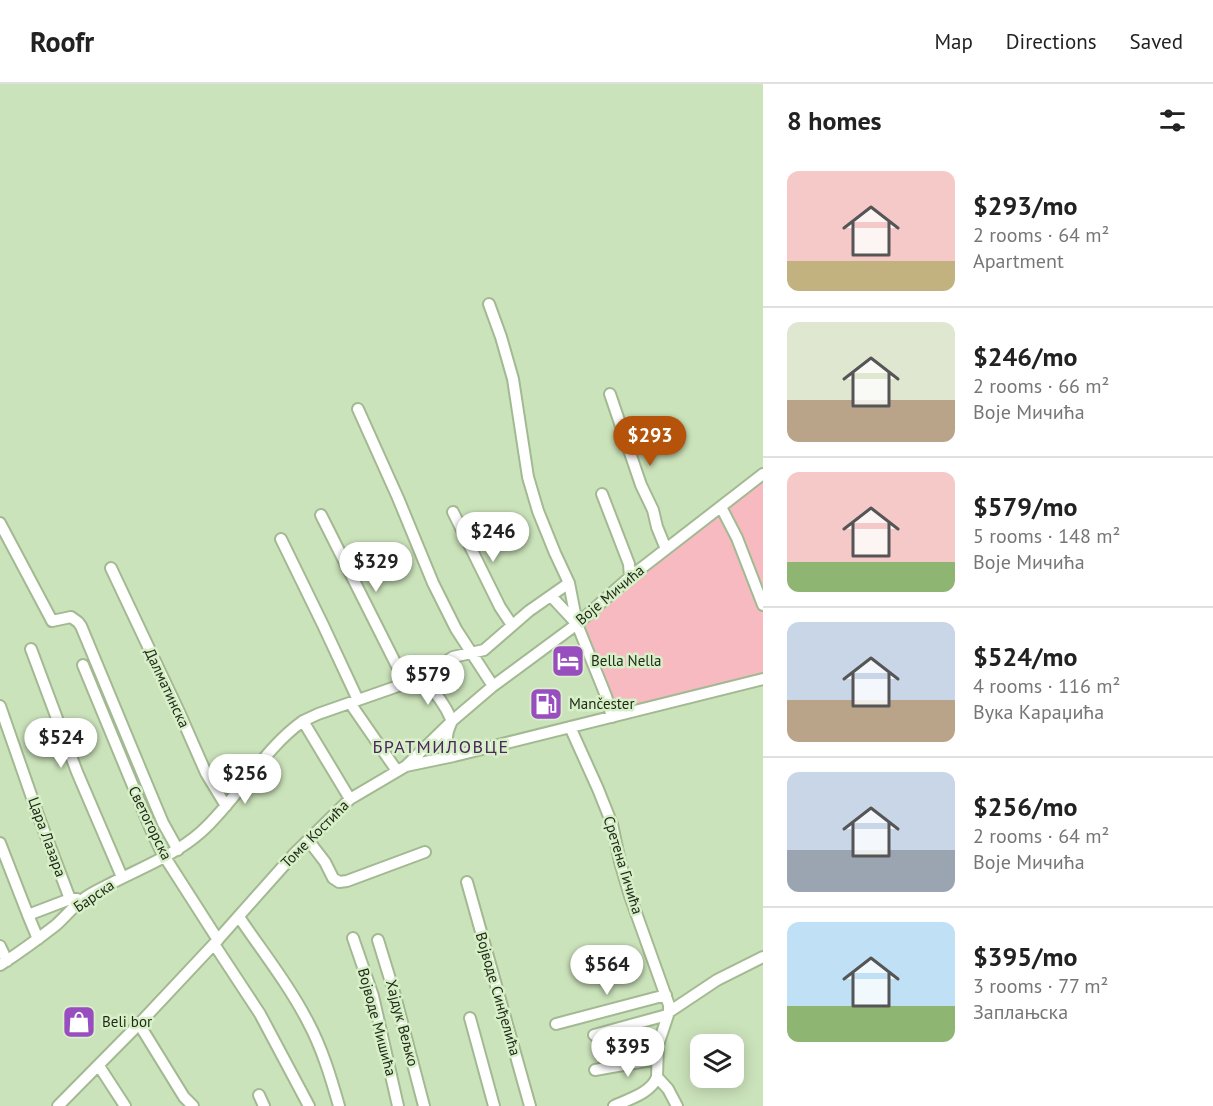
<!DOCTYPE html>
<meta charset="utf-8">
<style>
:root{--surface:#fff;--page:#f6f6f6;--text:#222;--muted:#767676;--line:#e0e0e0;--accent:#b45309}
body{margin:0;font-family:"PT Sans",sans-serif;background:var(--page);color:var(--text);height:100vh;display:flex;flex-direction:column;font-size:22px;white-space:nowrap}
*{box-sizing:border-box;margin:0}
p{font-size:20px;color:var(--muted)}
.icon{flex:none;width:33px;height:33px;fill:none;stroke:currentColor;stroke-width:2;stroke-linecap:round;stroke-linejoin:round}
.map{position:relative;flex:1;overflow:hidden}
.details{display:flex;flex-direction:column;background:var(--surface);width:450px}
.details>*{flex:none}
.controls{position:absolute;left:690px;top:950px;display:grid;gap:12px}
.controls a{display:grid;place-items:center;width:54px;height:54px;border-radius:12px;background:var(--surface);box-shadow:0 3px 15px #0003;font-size:30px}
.price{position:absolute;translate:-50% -51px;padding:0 14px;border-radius:21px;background:#fff;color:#222;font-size:20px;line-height:39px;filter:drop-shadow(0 2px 3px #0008)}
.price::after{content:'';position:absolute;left:50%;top:36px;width:18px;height:14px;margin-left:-9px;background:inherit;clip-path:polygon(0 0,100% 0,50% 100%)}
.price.current{background:var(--accent);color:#fff}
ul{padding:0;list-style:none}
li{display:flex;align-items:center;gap:18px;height:150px;padding:0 24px}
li+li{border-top:2px solid var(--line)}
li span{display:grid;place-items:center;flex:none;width:168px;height:120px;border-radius:12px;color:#555}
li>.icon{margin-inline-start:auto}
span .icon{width:72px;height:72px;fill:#fffc;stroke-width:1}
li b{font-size:26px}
h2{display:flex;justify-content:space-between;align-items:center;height:72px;padding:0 24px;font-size:26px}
header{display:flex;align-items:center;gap:36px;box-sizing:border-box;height:84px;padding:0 30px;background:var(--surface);border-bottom:2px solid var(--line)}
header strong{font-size:28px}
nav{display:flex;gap:33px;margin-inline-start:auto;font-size:21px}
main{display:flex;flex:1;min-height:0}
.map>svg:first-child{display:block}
.green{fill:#f7bac0}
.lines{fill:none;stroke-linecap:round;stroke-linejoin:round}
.minor-casing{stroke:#a2b992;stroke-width:14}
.minor{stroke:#fff;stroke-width:10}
.labels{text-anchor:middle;stroke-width:5;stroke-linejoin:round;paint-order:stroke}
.street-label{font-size:15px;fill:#1e2718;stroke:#d8f0c8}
.poi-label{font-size:15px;fill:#1e2718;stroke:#d8f0c8;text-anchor:start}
.quarter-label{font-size:18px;letter-spacing:1.5px;fill:#4b265e;stroke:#d8f0c8}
</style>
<header>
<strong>Roofr</strong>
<nav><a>Map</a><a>Directions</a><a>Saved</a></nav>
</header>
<main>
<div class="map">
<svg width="763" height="1022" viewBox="0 0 763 1022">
<rect width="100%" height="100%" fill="#cbe3bb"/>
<path class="green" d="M 763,390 L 763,595 L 612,633 L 577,540 Z"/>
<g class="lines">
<g class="minor-casing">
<path id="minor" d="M 489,220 L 501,253 L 513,295 L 528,393 L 538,427 L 555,469 L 569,499 L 577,540 L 606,612 L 612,633
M 610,310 L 641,401 L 653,426 L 657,443 L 666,465
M 358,325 L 398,414 L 433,499 L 456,545 L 493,602
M 602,410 L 629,480 L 630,493
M 721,423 L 737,454 L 763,521
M 453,428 L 500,523 L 512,541
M 321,431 L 406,600
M 0,439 L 51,535 L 52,537 L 71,533 L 78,538 L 81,542 L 155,720 L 163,739 L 178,766
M 281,455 L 323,541 L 358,616
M 111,484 L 180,630 L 206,689 L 226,722
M 551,512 L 577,540
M 31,565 L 77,688 L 122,793
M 83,581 L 152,748 L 161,767 L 218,856
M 421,594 C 435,607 445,620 452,637 C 445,652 445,657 454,672
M 350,619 L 397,687
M 0,622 L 38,731 L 70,815
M 570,643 L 598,705 L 612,740 L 620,778 L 630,812 L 669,921 L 669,928 L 658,961 L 657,993 L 668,1005 L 677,1022
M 406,682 L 452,637 L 493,602 L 577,540 L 630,493 L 763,390
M 350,715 L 303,637 L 318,630 L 421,594 L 453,573 L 484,566 L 529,527 L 569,499
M 308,756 L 325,778 L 333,794 L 339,798 L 347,797 L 425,768
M 0,759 L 28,831
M 467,798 L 530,1022
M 239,833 C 262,867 289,901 308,938 C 322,964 331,994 339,1022
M 353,854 L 373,912 L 398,1022
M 38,855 L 28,831 L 70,815 L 77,815
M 378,856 L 394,908 L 424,1022
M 214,860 L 260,930 L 309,1022
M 0,862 L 7,877
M 0,881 C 19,869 38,855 56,841 C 65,833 73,823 82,816 C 89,810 98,806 106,802 C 138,785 174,772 201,748 C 239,714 262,666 303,637
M 669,928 L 717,896 L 763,873
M 470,934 L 494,1022
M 139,940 L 184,1013 L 193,1022
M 556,940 L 666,911
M 594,951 L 667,931
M 99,982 L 125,1022
M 595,986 L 657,975
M 259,1011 L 264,1022
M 58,1022 L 139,940 L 214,860 L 295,769 L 350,715 L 406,682 L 454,672 L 763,595
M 614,1022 C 629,1015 651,1009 657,993"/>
</g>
<use href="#minor" class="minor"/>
</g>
<defs>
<g id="hotel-square" transform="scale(1.725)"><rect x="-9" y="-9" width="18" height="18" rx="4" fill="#994ec0" stroke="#d8f0c8"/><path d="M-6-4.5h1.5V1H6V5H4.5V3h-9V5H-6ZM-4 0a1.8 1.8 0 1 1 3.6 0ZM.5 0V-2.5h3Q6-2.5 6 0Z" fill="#fff"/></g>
<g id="fuel-square" transform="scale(1.725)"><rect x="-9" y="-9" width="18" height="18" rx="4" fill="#994ec0" stroke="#d8f0c8"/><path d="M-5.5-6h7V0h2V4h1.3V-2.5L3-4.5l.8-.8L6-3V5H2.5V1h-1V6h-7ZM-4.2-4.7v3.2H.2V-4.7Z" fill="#fff"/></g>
<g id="shop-square" transform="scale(1.725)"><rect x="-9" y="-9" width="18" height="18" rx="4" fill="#994ec0" stroke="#d8f0c8"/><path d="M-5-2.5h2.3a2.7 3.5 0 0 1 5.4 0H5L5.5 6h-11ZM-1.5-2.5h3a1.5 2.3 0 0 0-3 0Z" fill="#fff"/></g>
</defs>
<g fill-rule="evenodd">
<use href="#hotel-square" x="568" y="577"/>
<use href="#fuel-square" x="546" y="620"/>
<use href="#shop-square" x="79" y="938"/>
</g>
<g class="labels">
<g class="street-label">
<text transform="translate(610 511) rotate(-40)" y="5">Воје Мичића</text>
<text transform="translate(167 604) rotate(65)" y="5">Далматинска</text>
<text transform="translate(150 739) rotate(64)" y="5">Светогорска</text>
<text transform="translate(315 750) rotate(-45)" y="5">Томе Костића</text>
<text transform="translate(47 753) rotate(70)" y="5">Цара Лазара</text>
<text transform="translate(623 781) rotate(73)" y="5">Сретена Гичића</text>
<text transform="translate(94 812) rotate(-34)" y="5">Барска</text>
<text transform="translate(498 910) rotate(74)" y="5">Војводе Синђелића</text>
<text transform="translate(377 938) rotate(75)" y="5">Војводе Мишића</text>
<text transform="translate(402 939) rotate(75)" y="5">Хајдук Вељко</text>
</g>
<g class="poi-label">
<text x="591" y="582">Bella Nella</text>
<text x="569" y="625">Mančester</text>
<text x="102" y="943">Beli bor</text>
</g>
<g class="quarter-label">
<text x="441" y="669">БРАТМИЛОВЦЕ</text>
</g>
</g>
</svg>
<div class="controls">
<a><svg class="icon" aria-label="layers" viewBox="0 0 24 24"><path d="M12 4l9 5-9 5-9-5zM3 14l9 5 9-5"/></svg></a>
</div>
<b class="price current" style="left:650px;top:383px">$293</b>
<b class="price" style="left:493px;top:479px">$246</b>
<b class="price" style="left:376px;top:509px">$329</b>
<b class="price" style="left:428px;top:622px">$579</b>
<b class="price" style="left:61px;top:685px">$524</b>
<b class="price" style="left:245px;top:721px">$256</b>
<b class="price" style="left:607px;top:912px">$564</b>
<b class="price" style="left:628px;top:994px">$395</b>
</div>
<section class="details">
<h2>8 homes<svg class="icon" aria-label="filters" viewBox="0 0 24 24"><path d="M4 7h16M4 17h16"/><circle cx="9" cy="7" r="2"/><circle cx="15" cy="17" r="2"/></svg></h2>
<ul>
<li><span style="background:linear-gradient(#f6c9c9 75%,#c2b280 0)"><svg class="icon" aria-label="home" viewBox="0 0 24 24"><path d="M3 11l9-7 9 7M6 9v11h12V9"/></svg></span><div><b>$293/mo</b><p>2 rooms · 64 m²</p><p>Apartment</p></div></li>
<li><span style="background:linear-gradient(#dfe7d0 65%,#b9a48a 0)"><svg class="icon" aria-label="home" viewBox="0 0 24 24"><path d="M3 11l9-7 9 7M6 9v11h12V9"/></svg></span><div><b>$246/mo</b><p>2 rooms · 66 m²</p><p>Воје Мичића</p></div></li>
<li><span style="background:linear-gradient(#f6c9c9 75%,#8fb573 0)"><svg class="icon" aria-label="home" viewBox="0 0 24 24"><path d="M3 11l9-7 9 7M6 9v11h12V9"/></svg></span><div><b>$579/mo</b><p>5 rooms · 148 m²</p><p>Воје Мичића</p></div></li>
<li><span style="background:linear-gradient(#c9d6e8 65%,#b9a48a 0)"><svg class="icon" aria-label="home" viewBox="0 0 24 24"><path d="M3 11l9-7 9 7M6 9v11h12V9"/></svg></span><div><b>$524/mo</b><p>4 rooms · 116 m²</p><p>Вука Караџића</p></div></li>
<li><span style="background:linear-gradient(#c9d6e8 65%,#9aa5b1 0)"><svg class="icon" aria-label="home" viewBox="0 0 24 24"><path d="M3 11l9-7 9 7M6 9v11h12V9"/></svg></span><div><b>$256/mo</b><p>2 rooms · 64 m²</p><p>Воје Мичића</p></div></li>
<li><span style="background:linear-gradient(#bfe0f5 70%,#8fb573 0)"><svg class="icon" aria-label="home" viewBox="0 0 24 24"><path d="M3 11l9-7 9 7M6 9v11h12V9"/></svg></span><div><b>$395/mo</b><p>3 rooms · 77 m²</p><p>Заплањска</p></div></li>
</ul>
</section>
</main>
